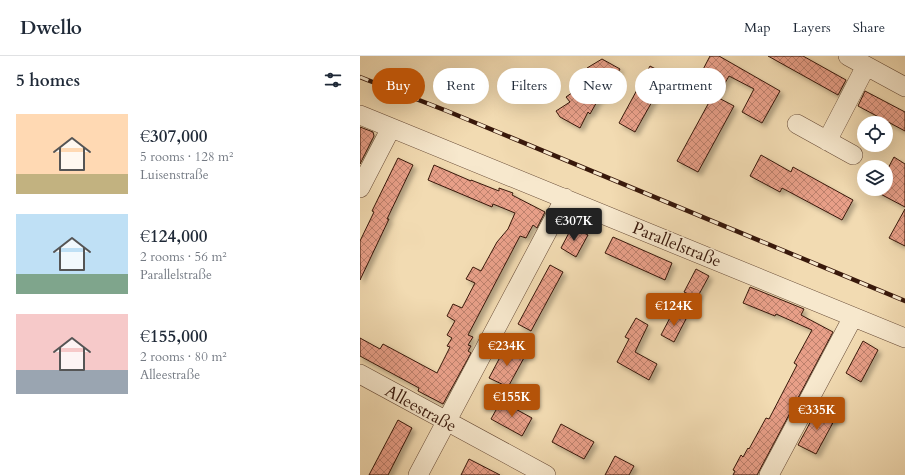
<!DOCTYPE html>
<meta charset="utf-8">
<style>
:root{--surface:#fff;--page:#f6f6f7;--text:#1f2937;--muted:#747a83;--line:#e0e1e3;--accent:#b45309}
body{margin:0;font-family:Cardo,serif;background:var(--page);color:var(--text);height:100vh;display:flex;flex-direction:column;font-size:15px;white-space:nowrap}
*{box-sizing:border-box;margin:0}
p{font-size:13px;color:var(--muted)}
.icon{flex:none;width:22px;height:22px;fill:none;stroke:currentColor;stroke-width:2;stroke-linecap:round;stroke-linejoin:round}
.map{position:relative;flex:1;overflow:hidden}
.sheet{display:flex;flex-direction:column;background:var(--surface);width:360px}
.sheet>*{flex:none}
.banner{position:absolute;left:12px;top:12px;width:380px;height:36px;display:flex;gap:8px}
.buttons{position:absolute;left:497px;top:60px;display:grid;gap:8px}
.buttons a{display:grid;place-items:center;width:36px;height:36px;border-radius:50%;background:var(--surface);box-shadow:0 4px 16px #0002;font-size:20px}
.price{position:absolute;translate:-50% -34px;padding:0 9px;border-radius:4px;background:var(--accent);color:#fff;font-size:13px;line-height:26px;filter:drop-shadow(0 1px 2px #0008)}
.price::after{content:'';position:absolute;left:50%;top:24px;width:12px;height:9px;margin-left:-6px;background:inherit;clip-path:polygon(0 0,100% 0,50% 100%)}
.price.active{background:#222;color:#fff}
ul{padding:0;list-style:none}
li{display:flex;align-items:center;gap:12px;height:100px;padding:0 16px}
li span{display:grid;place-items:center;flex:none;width:112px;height:80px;border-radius:0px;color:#555}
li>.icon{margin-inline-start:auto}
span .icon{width:48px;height:48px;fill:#fffc;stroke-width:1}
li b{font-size:17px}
h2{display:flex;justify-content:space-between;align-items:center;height:48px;padding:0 16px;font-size:17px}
.tag{padding:0 14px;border-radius:18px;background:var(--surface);box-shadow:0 4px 16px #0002;font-size:14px;line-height:36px}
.tag.active{background:var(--accent);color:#fff}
header{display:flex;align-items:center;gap:24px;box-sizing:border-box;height:56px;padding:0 20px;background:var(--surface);border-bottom:1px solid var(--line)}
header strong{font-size:19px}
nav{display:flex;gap:22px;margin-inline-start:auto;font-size:14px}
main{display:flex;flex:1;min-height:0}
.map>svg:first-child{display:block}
.building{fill:url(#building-cross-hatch);stroke:#38180b;filter:url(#shadow)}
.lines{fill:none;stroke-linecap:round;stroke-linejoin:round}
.minor-casing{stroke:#664935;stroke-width:20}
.minor{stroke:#f7e8cd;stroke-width:19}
.rail-casing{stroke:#38180b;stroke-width:4.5}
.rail{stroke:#f7e8cd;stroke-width:3;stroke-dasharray:9;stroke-linecap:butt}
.labels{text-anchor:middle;stroke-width:3.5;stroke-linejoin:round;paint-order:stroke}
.street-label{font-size:17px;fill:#38180b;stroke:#f7e8cd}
</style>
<header>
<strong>Dwello</strong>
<nav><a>Map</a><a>Layers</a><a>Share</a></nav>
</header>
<main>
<section class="sheet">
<h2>5 homes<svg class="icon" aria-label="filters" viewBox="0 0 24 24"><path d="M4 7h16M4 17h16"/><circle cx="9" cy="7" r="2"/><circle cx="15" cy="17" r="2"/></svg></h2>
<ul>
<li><span style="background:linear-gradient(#ffd9b3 75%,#c2b280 0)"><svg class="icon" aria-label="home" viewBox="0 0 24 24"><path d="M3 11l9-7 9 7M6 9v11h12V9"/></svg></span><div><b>€307,000</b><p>5 rooms · 128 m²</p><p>Luisenstraße</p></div></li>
<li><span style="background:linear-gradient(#bfe0f5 75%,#7fa58c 0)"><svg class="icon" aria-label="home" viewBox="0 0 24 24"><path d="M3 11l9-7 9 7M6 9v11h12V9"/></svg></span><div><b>€124,000</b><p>2 rooms · 56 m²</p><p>Parallelstraße</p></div></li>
<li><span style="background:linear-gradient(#f6c9c9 70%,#9aa5b1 0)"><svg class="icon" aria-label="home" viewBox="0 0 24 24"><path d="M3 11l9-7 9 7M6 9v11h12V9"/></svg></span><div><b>€155,000</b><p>2 rooms · 80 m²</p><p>Alleestraße</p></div></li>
</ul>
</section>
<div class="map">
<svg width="545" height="419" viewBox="0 0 545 419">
<defs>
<pattern id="building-cross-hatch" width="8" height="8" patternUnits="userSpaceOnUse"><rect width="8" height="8" fill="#e89f88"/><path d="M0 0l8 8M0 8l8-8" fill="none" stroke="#bd816d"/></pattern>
<filter id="shadow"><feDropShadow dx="3.5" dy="3.5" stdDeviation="2" flood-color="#0004"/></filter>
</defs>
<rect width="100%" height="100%" fill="#f2dbb2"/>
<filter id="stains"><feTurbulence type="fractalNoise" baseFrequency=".005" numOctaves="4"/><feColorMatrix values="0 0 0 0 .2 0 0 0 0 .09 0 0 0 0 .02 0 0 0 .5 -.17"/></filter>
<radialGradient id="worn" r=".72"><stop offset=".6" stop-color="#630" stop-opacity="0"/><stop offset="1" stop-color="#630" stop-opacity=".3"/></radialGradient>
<path class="building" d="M 350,0 L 359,0 L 420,35 L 402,67 L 382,56 L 394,33 L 369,20 L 357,41 L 335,29 Z
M 408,0 L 443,0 L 486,24 L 478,39 Z
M 242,3 L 260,13 L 251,29 L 249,28 L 241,43 L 239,42 L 230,58 L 228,56 L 220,72 L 200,61 L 196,55 L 210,46 L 206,41 L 220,31 L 217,26 L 230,17 L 227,12 Z
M 290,10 L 307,19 L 275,76 L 259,67 Z
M 505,35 L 545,56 L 545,75 L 498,50 Z
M 353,39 L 374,50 L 338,116 L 317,105 Z
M 0,71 L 13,76 L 14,80 L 0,108 Z
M 401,99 L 431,116 L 433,111 L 493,144 L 482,164 L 422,132 L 420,136 L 390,120 Z
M 534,101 L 545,108 L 545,151 L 511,133 L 526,133 L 526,116 Z
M 38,102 L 53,109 L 27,163 L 29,163 L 0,224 L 0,185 L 14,156 L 12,155 Z
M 74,109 L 111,125 L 111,124 L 139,135 L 139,132 L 153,137 L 152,139 L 185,156 L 177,172 L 173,169 L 166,182 L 160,180 L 108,279 L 113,281 L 108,289 L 111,290 L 108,295 L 111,297 L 83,348 L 58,335 L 59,332 L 0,300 L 0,282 L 20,293 L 23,288 L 77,317 L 90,291 L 87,290 L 92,282 L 87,279 L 95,265 L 87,260 L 93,248 L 102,252 L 115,227 L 106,223 L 113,211 L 121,215 L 137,186 L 148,173 L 155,157 L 133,148 L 132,151 L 68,124 Z
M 545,153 L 545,190 L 529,182 Z
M 212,171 L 228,179 L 216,201 L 201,192 Z
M 253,181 L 312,207 L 305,224 L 245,197 Z
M 190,209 L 203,216 L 171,275 L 158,268 Z
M 336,213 L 349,220 L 337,242 L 324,236 Z
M 390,231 L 444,253 L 441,259 L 473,276 L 397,419 L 373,419 L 375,415 L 373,414 L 381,399 L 383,401 L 388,392 L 389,393 L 406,362 L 409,363 L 437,309 L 434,307 L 452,274 L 416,258 L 415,260 L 383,247 Z
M 313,256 L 326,263 L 314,286 L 301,279 Z
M 276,262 L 288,269 L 275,296 L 297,308 L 289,324 L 257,306 L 269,283 L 265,281 Z
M 503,285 L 518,294 L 501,326 L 486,317 Z
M 146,290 L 165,300 L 148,331 L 129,322 Z
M 141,345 L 172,362 L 162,380 L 131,363 Z
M 458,352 L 476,361 L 456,398 L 438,389 Z
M 38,364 L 52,372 L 28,419 L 9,419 Z
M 201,368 L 234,386 L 224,403 L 192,386 Z
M 255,400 L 274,410 L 269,419 L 245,419 Z
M 109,403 L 140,419 L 101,419 Z"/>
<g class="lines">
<g class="minor-casing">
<path id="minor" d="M 488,0 L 545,31
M 0,59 L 545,282
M 437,68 L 493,99
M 467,85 L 506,10
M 0,132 L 31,72
M 0,318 L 186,419
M 58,419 L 205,142
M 409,419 L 493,261"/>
</g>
<use href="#minor" class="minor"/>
<g class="rail-casing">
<path id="rail" d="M 0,21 L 87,55 L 545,245"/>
</g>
<use href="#rail" class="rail"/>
</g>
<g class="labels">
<g class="street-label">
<text transform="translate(317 188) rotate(22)" y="6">Parallelstraße</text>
<text transform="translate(61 352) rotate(29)" y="6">Alleestraße</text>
</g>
</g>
<rect width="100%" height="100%" filter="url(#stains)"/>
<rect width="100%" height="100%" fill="url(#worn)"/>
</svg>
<div class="buttons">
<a><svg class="icon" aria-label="locate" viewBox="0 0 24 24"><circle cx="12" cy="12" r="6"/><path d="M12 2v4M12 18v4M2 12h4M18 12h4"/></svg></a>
<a><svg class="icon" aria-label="layers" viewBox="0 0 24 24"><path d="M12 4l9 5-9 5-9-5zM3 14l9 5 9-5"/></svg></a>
</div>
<b class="price active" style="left:214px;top:186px">€307K</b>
<b class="price" style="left:314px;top:271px">€124K</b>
<b class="price" style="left:147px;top:311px">€234K</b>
<b class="price" style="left:152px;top:362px">€155K</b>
<b class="price" style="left:457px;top:375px">€335K</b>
<div class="banner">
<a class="tag active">Buy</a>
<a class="tag">Rent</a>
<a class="tag">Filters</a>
<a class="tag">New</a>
<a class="tag">Apartment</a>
</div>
</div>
</main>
